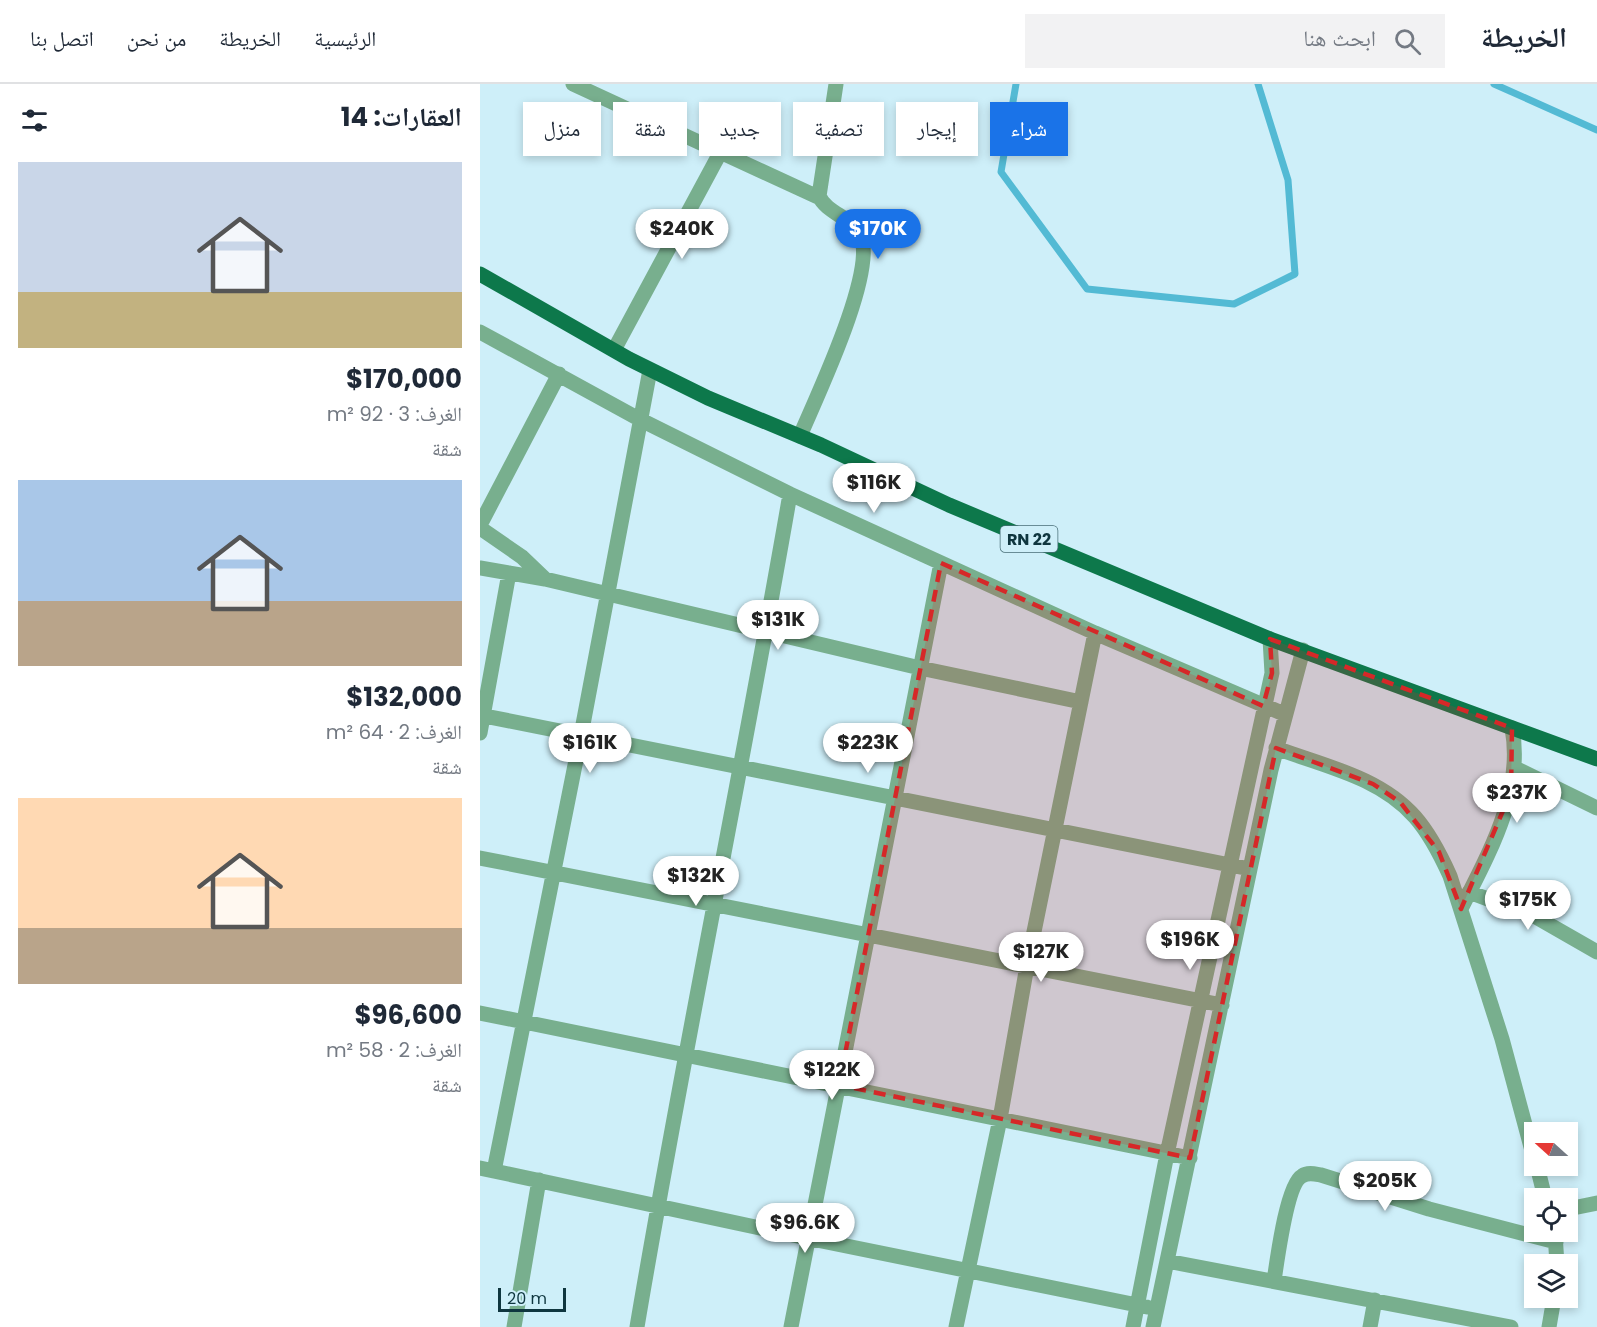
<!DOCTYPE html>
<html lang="ar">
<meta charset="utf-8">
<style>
:root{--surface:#fff;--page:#f2f2f3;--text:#1f2937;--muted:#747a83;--line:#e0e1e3;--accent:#1a73e8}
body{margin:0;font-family:Poppins,"Noto Naskh Arabic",sans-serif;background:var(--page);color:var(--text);direction:rtl;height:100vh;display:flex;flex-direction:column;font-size:22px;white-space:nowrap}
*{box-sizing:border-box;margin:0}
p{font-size:20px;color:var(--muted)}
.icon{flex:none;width:33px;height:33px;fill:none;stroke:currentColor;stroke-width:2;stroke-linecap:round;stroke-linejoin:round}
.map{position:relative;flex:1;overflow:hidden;direction:ltr}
.sheet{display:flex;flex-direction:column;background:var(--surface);width:480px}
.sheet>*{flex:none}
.top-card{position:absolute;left:18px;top:18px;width:570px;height:54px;direction:rtl;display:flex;gap:12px}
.needle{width:39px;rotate:291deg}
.buttons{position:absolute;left:1044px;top:1038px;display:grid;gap:12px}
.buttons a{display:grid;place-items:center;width:54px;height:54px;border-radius:0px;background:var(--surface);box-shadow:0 3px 9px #0003;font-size:30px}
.scale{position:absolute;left:18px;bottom:15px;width:68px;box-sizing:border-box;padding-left:6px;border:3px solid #0f363f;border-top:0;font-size:16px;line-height:21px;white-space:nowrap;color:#0f363f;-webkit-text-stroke:4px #ceeff9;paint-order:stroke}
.price{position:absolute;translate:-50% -51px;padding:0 14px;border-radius:21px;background:#fff;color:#222;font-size:20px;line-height:39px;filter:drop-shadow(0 2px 3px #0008)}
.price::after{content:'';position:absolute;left:50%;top:36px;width:18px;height:14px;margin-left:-9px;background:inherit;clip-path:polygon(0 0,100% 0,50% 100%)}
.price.selected{background:var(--accent);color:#fff}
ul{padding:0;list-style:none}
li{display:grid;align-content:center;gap:12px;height:318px;padding:0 18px}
li span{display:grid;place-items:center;height:186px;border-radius:0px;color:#555}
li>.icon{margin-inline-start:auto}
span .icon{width:108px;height:108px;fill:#fffc;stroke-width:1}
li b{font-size:26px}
h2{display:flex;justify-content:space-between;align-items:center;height:72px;padding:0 18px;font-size:26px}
.chip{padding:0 21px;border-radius:0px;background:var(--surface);box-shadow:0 3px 9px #0003;font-size:21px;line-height:54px}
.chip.selected{background:var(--accent);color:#fff}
header{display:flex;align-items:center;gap:36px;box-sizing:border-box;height:84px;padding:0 30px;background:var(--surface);border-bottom:2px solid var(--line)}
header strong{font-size:28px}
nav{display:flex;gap:33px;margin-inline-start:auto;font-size:21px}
.search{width:420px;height:54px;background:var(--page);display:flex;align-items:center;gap:15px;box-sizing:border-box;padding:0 21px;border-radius:0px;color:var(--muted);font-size:22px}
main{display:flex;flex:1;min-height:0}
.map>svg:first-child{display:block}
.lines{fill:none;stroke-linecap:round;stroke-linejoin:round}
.stream{stroke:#53bad4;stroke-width:7}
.minor{stroke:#78af8e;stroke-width:15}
.major{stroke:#0d784b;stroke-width:15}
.marked{fill:#d62828;fill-opacity:0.2;stroke:#d62828;stroke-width:4.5;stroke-dasharray:12 8;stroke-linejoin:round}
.labels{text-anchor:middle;stroke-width:4.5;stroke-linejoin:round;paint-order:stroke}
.shield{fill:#ceeff9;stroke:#486e77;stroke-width:1.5}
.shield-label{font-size:16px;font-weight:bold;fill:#0f363f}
</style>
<header>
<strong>الخريطة</strong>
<div class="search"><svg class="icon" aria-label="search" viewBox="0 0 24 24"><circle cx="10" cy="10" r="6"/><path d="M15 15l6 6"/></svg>ابحث هنا</div>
<nav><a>الرئيسية</a><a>الخريطة</a><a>من نحن</a><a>اتصل بنا</a></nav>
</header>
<main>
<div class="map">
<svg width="1117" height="1243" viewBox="0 0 1117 1243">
<rect width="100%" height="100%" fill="#ceeff9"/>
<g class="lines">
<path class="stream" d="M 536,0 L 521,88 L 607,205 L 754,220 L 815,190 L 808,96 L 778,0
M 1014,0 L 1117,46"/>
<path class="minor" d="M 93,0 L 340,114
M 0,248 L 159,335 L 310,410 L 615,549 L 804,630
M 134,266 L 240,69
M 320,352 C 336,314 396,189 381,153 C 373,133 347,130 339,112 L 356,0
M 0,441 L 79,290
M 0,444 L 42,473 L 65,495
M 0,484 L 65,495 L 440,584 L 601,618
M 0,631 L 770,785
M 0,649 L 29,489
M 796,664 C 844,682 900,693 935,733 C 950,750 961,772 970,792 L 1022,955 L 1054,1074
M 1035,684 L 1117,724
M 0,774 L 742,921
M 989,808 L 1056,833 L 1117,868
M 981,825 C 1009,769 1044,708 1032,644
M 0,929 L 710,1074
M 1057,1082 L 1065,1114
M 0,1084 L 327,1154 L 667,1223
M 14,1087 L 101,651 L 170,286
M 1088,1125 L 1117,1119
M 1075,1150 L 1077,1180
M 687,1177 L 1031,1243
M 794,1197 C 797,1177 807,1100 822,1092 C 828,1088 835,1090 841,1091 L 949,1125 L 1076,1158
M 34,1243 L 59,1096
M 157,1243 C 204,964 262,688 310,410
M 311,1243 L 461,479
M 476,1243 L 520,1035 L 547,882 L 615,549
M 653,1243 L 687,1070 L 792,589 L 790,555
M 673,1243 L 791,686 L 823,566
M 890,1243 L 895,1216
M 1069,1243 L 1074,1214"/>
<path class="major" d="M 0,190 L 149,275 L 228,314 L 341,361 L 469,421 L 790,555 L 1117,675"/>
</g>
<path class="marked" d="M 461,479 L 783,622 L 792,589 L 790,555 L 1032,644 L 1031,708 L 981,825 L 959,768 L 920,718 L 893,700 L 796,664 L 710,1074 L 359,1001 Z"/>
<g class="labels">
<rect class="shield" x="520.5" y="442" width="57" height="26" rx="4.5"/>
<g class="shield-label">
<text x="549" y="461">RN 22</text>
</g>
</g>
</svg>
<div class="buttons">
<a><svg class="needle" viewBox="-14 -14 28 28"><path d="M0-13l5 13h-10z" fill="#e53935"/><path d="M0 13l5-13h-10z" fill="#747a83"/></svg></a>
<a><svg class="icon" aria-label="locate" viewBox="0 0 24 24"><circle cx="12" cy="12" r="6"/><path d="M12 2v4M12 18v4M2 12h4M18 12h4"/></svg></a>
<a><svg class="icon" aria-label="layers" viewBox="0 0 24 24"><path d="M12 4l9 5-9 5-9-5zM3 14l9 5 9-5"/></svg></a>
</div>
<div class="scale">20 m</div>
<b class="price" style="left:202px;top:176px">$240K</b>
<b class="price selected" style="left:398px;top:176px">$170K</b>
<b class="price" style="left:394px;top:430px">$116K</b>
<b class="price" style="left:298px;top:567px">$131K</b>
<b class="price" style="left:110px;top:690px">$161K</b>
<b class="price" style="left:388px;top:690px">$223K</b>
<b class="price" style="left:1037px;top:740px">$237K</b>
<b class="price" style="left:216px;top:823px">$132K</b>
<b class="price" style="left:1048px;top:847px">$175K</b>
<b class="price" style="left:710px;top:887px">$196K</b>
<b class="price" style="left:561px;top:899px">$127K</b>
<b class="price" style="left:352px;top:1017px">$122K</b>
<b class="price" style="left:905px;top:1128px">$205K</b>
<b class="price" style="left:325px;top:1170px">$96.6K</b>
<div class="top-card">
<a class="chip selected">شراء</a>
<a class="chip">إيجار</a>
<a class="chip">تصفية</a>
<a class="chip">جديد</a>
<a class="chip">شقة</a>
<a class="chip">منزل</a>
</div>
</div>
<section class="sheet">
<h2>العقارات: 14<svg class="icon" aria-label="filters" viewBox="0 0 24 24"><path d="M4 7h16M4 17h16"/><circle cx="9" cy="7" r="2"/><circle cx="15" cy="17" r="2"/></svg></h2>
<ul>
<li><span style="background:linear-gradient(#c9d6e8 70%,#c2b280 0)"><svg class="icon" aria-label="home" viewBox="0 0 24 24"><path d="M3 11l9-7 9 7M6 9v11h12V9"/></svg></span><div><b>$170,000</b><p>الغرف: 3 · 92 m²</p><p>شقة</p></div></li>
<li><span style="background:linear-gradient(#a9c7e8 65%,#b9a48a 0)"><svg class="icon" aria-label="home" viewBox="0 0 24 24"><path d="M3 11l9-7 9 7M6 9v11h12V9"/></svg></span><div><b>$132,000</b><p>الغرف: 2 · 64 m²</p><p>شقة</p></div></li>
<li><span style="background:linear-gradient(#ffd9b3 70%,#b9a48a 0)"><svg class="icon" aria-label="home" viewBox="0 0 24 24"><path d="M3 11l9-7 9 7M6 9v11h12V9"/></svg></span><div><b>$96,600</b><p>الغرف: 2 · 58 m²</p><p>شقة</p></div></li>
</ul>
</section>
</main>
